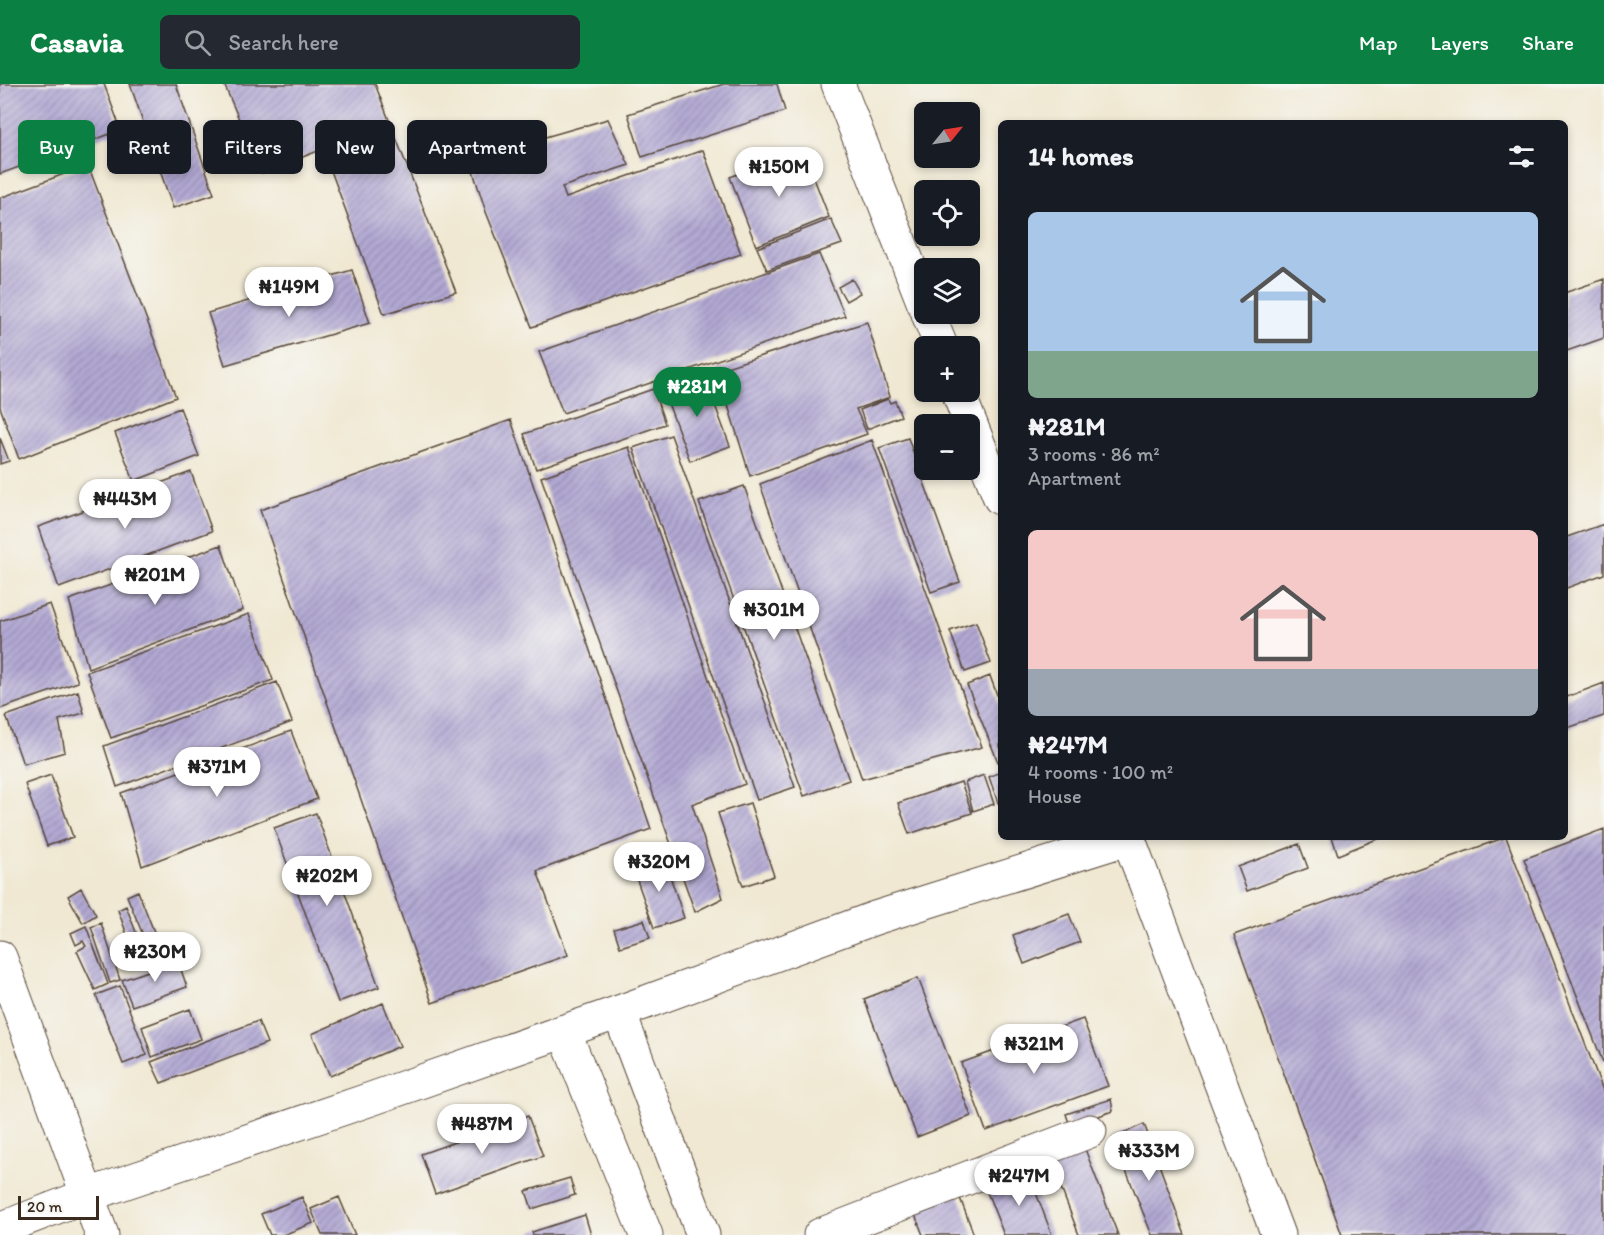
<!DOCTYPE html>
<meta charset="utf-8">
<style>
:root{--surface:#171b24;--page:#242831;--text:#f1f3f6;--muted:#9ea1a6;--accent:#0b8043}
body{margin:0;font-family:Itim,sans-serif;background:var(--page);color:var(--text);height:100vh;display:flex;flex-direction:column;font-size:22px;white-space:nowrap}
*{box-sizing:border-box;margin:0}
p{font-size:20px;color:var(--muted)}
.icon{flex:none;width:33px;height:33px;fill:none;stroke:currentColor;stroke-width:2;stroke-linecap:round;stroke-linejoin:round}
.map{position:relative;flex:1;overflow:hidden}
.drawer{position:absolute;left:998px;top:36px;width:570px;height:720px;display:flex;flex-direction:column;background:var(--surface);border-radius:9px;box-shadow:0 3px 9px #0003}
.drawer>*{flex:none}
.banner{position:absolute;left:18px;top:36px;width:570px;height:54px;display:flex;gap:12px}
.needle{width:39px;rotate:60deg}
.controls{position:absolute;left:914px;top:18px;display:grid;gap:12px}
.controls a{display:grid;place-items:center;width:66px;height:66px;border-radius:9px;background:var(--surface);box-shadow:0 3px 9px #0003;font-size:30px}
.scale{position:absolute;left:18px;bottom:15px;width:81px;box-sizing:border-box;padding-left:6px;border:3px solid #3b2a1e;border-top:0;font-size:16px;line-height:21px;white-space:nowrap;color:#3b2a1e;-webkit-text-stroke:4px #f6f6f2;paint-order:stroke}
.price{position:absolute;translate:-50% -51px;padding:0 14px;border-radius:21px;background:#fff;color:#222;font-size:20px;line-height:39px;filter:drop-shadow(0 2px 3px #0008)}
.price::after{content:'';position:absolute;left:50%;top:36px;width:18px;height:14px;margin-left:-9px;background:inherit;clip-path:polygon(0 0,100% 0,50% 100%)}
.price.on{background:var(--accent);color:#fff}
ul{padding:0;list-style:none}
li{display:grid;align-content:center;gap:12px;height:318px;padding:0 30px}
li span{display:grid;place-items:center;height:186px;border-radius:9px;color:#555}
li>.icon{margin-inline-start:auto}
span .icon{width:108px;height:108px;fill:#fffc;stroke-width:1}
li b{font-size:26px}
h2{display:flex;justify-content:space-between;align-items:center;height:72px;padding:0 30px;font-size:26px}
.tag{padding:0 21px;border-radius:9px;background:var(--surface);box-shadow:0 3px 9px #0003;font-size:21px;line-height:54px}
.tag.on{background:var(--accent);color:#fff}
header{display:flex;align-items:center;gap:36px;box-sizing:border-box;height:84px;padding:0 30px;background:var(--accent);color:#fff}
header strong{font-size:28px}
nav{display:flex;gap:33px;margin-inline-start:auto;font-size:21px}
.search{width:420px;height:54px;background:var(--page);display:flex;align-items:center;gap:15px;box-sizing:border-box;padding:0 21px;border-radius:9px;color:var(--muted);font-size:22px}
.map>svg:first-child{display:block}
.building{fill:url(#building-hatch)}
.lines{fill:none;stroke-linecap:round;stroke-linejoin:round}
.minor-casing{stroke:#564639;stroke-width:35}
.minor{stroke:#fff;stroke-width:33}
</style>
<header>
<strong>Casavia</strong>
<div class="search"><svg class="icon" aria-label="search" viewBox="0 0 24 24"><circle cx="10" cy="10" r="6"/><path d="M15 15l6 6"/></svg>Search here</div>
<nav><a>Map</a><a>Layers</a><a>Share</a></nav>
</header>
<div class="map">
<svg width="1604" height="1151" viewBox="0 0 1604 1151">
<defs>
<pattern id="building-hatch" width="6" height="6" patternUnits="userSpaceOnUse" patternTransform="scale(1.5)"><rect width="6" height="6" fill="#b2a9d4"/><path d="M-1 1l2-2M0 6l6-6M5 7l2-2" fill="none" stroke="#928aab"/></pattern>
</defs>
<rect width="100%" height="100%" fill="#f6f6f2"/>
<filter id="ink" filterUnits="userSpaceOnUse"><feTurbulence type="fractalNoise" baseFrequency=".0167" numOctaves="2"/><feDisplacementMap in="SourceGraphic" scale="12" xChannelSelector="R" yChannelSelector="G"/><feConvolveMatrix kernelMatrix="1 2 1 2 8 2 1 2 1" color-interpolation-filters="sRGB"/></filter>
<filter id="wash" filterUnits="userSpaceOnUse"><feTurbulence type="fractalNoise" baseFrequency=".008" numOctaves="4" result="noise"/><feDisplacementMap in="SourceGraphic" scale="24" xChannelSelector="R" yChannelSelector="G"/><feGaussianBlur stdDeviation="1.35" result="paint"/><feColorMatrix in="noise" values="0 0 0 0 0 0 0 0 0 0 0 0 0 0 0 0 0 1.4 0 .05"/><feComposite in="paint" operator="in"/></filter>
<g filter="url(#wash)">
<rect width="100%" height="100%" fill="#f0e8d2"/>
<g id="blocks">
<path class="building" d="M 0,0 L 104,0 L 121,46 L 0,90 Z
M 130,0 L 176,0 L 214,110 L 173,124 Z
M 224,0 L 375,0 L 456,208 L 384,230 L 323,65 L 262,89 Z
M 724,0 L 777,0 L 785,27 L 642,73 L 628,30 Z
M 608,35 L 629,81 L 562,103 L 566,114 L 703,66 L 741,170 L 532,243 L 486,128 L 469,75 Z
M 803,66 L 829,133 L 756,162 L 730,93 Z
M 88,81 L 176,313 L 19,375 L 0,323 L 0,114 Z
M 831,135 L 842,160 L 767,186 L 757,164 Z
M 819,170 L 845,232 L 563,329 L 539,268 Z
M 352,186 L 370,239 L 225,281 L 208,229 Z
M 852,195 L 860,209 L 846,217 L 838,203 Z
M 1604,195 L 1604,254 L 1564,268 L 1564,209 Z
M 867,238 L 890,313 L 856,325 L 867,350 L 750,392 L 717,286 Z
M 704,291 L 730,362 L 690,377 L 663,306 Z
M 653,305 L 665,340 L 536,385 L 524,350 Z
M 888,315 L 890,319 L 895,317 L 901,332 L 867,345 L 860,326 Z
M 180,324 L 199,372 L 134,397 L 115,349 Z
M 511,336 L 651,745 L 537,787 L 568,871 L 432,919 L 260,426 Z
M 671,351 L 795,703 L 757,716 L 633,364 Z
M 0,354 L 9,377 L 0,380 Z
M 908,354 L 960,498 L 931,508 L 879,364 Z
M 872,356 L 982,663 L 862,695 L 760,400 Z
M 629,363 L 745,700 L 692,720 L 723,814 L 695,828 L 541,393 Z
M 191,388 L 212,447 L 59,504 L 38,443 Z
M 744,402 L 849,696 L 804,712 L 699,418 Z
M 1604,440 L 1604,490 L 1564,505 L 1564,454 Z
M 221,461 L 243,526 L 88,584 L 69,516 Z
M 50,520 L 78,598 L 0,625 L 0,537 Z
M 249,530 L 273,596 L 111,654 L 87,588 Z
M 976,538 L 991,579 L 965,588 L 950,547 Z
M 990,592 L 1000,619 L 1000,677 L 998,678 L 967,601 Z
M 277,598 L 292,638 L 117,703 L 104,662 Z
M 1604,599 L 1604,632 L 1564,645 L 1564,614 Z
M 78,607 L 84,629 L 59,636 L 65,668 L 23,680 L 6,632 Z
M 291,647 L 317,715 L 142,782 L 121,709 Z
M 1000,688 L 1000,718 L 998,719 L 989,693 Z
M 51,691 L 73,753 L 47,762 L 25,700 Z
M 984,691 L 994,720 L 973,727 L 965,698 Z
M 961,698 L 972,729 L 909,750 L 898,719 Z
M 750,719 L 774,792 L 743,802 L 718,729 Z
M 316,729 L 379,903 L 338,918 L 274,744 Z
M 1604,745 L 1604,981 L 1524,775 Z
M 1332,753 L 1382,753 L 1338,771 Z
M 1506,753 L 1604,1009 L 1604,1151 L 1342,1151 L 1234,851 Z
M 1299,760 L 1308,784 L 1247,807 L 1238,783 Z
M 664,774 L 684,834 L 654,844 L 633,785 Z
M 81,804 L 96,831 L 83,839 L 68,812 Z
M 138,807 L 158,858 L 148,863 L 127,812 Z
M 126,822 L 142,864 L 133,867 L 118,826 Z
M 1069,830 L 1080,858 L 1024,880 L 1013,851 Z
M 644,836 L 650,854 L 620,863 L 614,845 Z
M 101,839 L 120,896 L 110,899 L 91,843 Z
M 86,842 L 108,900 L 95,906 L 77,867 L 86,862 L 83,857 L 76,861 L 71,849 Z
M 178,877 L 187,903 L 132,922 L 122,896 Z
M 918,894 L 971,1032 L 917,1053 L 864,915 Z
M 120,902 L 147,971 L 123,980 L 96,911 Z
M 383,919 L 400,962 L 330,992 L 312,950 Z
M 190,925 L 201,955 L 152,973 L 142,943 Z
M 1083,935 L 1108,1002 L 986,1047 L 961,979 Z
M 258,937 L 267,959 L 161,999 L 151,978 Z
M 1111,1015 L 1113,1027 L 1070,1042 L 1066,1030 Z
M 528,1032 L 543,1072 L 435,1110 L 421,1070 Z
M 1144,1040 L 1185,1151 L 1152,1151 L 1113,1054 Z
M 1085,1065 L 1118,1151 L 1079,1151 L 1051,1078 Z
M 1027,1085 L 1052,1151 L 1004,1151 L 987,1108 Z
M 570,1094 L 575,1111 L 532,1125 L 526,1107 Z
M 957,1106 L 974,1151 L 923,1151 L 912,1123 Z
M 302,1113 L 313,1139 L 283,1151 L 270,1151 L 261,1130 Z
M 339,1113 L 355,1151 L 322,1151 L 311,1125 Z
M 585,1131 L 591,1151 L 533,1151 L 532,1148 Z"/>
</g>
</g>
<g filter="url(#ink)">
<use href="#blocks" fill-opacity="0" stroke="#564639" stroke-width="1.5"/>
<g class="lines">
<g class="minor-casing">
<path id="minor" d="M 838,0 L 924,220
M 928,230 L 941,262
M 958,308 L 1000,414
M 1128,753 L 1278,1151
M 0,873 L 102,1151
M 619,928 L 703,1151
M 564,947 L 646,1151
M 0,1145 L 88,1111 L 371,1015 L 619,928 L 875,834 L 1129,754
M 820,1151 L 1090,1047"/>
</g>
<use href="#minor" class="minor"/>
</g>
</g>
</svg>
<div class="controls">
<a><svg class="needle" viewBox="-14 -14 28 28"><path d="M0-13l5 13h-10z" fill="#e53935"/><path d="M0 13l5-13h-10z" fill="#9ea1a6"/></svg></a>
<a><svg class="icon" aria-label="locate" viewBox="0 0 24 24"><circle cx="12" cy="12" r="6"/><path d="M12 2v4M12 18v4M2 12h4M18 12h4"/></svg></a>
<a><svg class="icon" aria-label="layers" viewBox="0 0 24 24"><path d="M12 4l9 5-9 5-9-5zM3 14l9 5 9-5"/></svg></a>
<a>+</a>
<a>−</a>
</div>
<div class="scale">20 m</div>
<b class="price" style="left:779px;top:114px">₦150M</b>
<b class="price" style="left:289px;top:234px">₦149M</b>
<b class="price on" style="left:697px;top:334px">₦281M</b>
<b class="price" style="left:125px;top:446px">₦443M</b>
<b class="price" style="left:155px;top:522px">₦201M</b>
<b class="price" style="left:774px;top:557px">₦301M</b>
<b class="price" style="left:217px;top:714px">₦371M</b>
<b class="price" style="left:659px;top:809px">₦320M</b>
<b class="price" style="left:327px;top:823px">₦202M</b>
<b class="price" style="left:155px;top:899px">₦230M</b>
<b class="price" style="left:1034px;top:991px">₦321M</b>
<b class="price" style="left:482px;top:1071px">₦487M</b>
<b class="price" style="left:1149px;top:1098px">₦333M</b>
<b class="price" style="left:1019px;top:1123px">₦247M</b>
<div class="banner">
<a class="tag on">Buy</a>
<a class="tag">Rent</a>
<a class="tag">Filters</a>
<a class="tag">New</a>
<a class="tag">Apartment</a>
</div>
<section class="drawer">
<h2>14 homes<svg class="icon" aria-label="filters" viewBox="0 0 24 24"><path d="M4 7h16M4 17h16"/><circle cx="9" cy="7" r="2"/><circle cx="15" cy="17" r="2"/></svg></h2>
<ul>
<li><span style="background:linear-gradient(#a9c7e8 75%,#7fa58c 0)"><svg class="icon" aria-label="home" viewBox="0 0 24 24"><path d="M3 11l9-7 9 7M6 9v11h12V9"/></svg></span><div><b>₦281M</b><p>3 rooms · 86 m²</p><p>Apartment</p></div></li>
<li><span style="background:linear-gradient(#f6c9c9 75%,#9aa5b1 0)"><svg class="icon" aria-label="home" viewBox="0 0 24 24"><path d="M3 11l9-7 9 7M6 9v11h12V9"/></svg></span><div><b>₦247M</b><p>4 rooms · 100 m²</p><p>House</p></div></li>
</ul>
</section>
</div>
